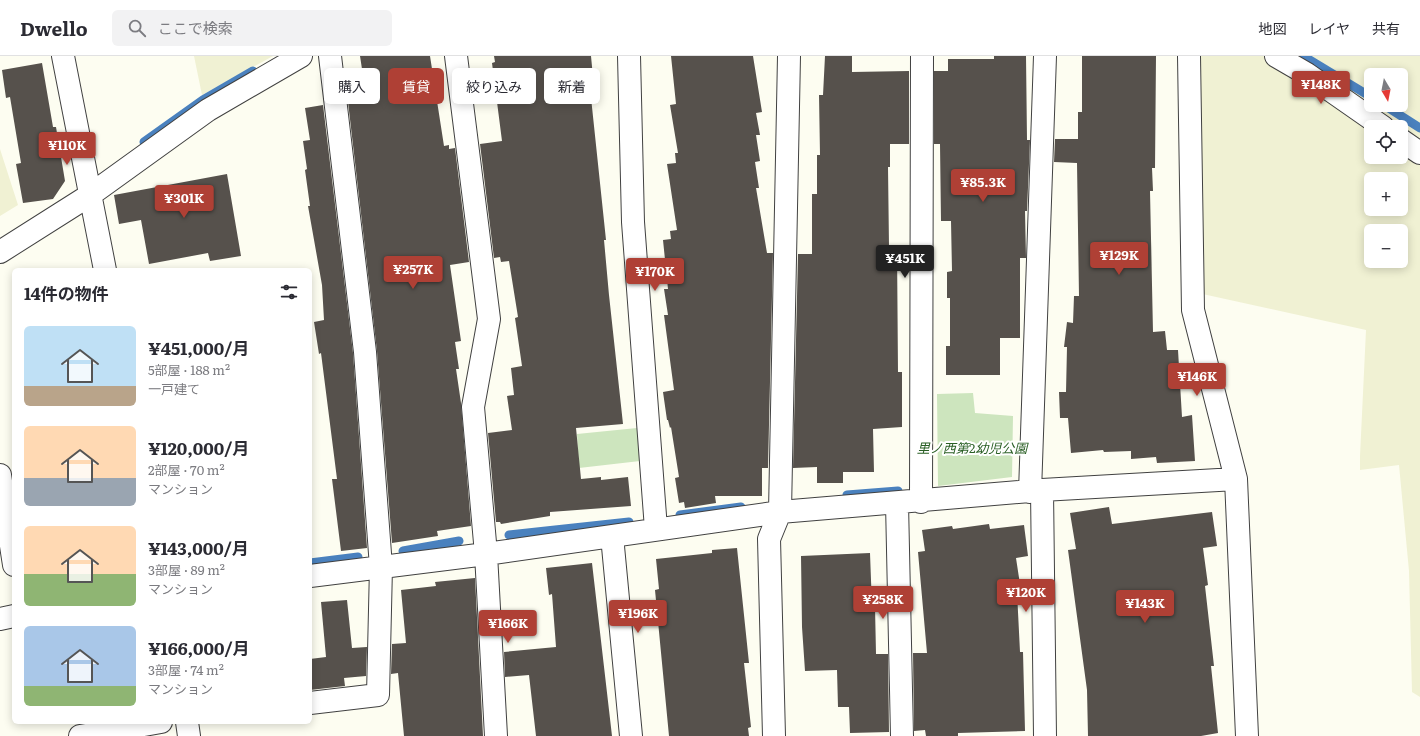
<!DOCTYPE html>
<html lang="ja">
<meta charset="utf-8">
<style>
:root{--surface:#fff;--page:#f2f2f3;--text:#2b2b33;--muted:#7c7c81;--line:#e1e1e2;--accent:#af4035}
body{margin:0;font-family:Literata,"Noto Sans JP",serif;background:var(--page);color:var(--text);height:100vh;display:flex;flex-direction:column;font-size:15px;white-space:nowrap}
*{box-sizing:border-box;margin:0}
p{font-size:13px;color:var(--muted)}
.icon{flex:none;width:22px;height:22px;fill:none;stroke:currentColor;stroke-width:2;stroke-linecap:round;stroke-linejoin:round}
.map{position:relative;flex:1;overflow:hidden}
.sheet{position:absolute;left:12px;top:212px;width:300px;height:456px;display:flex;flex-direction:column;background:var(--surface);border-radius:6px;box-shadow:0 2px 10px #0003}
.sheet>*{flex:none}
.guide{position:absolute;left:324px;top:12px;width:380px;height:36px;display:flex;gap:8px}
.needle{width:26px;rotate:170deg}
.controls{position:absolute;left:1364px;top:12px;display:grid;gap:8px}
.controls a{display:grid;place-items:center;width:44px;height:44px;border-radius:6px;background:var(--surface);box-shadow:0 2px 10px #0003;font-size:20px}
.price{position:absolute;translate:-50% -34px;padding:0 9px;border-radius:4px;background:var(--accent);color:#fff;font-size:13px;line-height:26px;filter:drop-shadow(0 1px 2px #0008)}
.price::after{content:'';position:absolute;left:50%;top:24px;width:12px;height:9px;margin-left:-6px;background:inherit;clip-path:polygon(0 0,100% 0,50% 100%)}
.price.active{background:#222;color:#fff}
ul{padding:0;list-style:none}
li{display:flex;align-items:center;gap:12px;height:100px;padding:0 12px}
li span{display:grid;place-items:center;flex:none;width:112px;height:80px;border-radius:6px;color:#555}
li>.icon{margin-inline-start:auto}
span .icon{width:48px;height:48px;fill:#fffc;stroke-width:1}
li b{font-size:17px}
h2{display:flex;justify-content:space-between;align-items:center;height:48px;padding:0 12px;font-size:17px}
.chip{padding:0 14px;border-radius:6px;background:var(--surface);box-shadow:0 2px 10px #0003;font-size:14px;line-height:36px}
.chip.active{background:var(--accent);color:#fff}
header{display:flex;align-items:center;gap:24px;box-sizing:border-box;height:56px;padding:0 20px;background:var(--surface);border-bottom:1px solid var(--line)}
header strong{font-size:19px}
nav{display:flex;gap:22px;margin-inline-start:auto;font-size:14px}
.search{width:280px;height:36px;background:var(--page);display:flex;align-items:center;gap:10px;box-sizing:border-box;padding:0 14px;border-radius:6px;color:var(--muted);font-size:15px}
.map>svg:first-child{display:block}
.farmland{fill:#f0f1d3;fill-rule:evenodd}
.green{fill:#cde5be}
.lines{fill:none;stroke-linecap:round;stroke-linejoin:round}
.stream{stroke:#4a81be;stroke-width:9}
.building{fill:#56514c}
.minor-casing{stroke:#414141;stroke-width:24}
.minor{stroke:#fff;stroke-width:22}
.labels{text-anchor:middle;stroke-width:4;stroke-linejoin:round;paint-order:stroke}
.park-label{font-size:13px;font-style:italic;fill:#2a5f25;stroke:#fff}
</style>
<header>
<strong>Dwello</strong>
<div class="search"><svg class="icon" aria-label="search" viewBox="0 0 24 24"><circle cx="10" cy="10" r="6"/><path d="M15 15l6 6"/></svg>ここで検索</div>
<nav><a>地図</a><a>レイヤ</a><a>共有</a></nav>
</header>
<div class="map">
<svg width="1420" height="680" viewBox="0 0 1420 680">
<rect width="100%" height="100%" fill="#fdfdf1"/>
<path class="farmland" d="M 194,0 L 273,0 L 202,39 Z
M 1200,0 L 1420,0 L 1420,641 L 1412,636 L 1409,515 L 1399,409 L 1360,414 L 1360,400 L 1366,274 L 1198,237 ZM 1371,19 L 1401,19 L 1401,49 L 1371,49 ZM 1371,71 L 1401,71 L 1401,101 L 1371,101 ZM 1371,123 L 1401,123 L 1401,153 L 1371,153 ZM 1371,175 L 1401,175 L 1401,205 L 1371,205 Z
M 0,93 L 18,149 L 0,160 Z"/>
<path class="green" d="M 973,337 L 975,357 L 1013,360 L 1012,421 L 938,430 L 937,338 Z
M 637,372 L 640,405 L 579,412 L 577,378 Z"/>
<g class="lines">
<path class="stream" d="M 1303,0 L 1371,41
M 1384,49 L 1420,72
M 144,86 L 203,44 L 253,15
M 847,439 L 898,435
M 680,459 L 741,451
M 509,479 L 629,466
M 403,495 L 459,485
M 310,507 L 358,501"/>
</g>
<path class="building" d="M 360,0 L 430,0 L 444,90 L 449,89 L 449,93 L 455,92 L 469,206 L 450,209 L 461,285 L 455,286 L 459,313 L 456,313 L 461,347 L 471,470 L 437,475 L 438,480 L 392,487 L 377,295 L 348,46 L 364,43 L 359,13 L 362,13 Z
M 494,0 L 591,0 L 594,32 L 590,32 L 606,184 L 604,184 L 609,239 L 623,368 L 576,372 L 581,423 L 601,421 L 601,424 L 628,421 L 631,450 L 550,456 L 550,460 L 501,468 L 500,466 L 496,466 L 488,377 L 512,374 L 507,340 L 514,339 L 511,312 L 522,310 L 515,262 L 518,261 L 509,205 L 501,206 L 500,201 L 494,202 L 480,88 L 502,85 L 492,7 L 495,6 Z
M 671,0 L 753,0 L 762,56 L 756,57 L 760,79 L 756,79 L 760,105 L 755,106 L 759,132 L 756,132 L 767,197 L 773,197 L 768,412 L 762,412 L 762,440 L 715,440 L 716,447 L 685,452 L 684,446 L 679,447 L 675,422 L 679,421 L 671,371 L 670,372 L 668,364 L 667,364 L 663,336 L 674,334 L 664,259 L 668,259 L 664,233 L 668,233 L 663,184 L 671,183 L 670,175 L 677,174 L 667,108 L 676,107 L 675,97 L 678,97 L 670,49 L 676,48 Z
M 825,0 L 852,0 L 852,16 L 909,15 L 909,88 L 890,88 L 890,111 L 888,111 L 889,191 L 897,191 L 898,316 L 902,316 L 902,371 L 873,373 L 874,416 L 843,416 L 843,427 L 817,427 L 817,411 L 793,412 L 798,198 L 812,198 L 812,138 L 817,138 L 817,99 L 820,99 L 819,39 L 823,39 Z
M 994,0 L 1026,0 L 1027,84 L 1030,84 L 1027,155 L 1025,155 L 1026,202 L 1020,202 L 1020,282 L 1000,282 L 1000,319 L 946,319 L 946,290 L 950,290 L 950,242 L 947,242 L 947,216 L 952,215 L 951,165 L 941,165 L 940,88 L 934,88 L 934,15 L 948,15 L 948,3 L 994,3 Z
M 1082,0 L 1156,0 L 1155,112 L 1152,112 L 1153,135 L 1150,135 L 1153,276 L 1165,275 L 1167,294 L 1178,294 L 1182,361 L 1192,359 L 1195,405 L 1157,407 L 1156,401 L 1131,403 L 1131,395 L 1104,396 L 1103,394 L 1071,397 L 1068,362 L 1060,362 L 1059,336 L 1066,336 L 1067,291 L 1064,291 L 1067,266 L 1073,267 L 1074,240 L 1079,240 L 1077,107 L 1054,106 L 1055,83 L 1078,83 L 1078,56 L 1082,56 Z
M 42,7 L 53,71 L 56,71 L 65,125 L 53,143 L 23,147 L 16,108 L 21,107 L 10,41 L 6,42 L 2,14 Z
M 323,49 L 353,297 L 367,492 L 341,495 L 332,423 L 337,423 L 321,297 L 319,298 L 314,266 L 324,264 L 322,229 L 308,150 L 310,150 L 305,114 L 307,113 L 303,85 L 310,84 L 305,52 Z
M 227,118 L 241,200 L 210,205 L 208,197 L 149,208 L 141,164 L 119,168 L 114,139 Z
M 1109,451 L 1112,468 L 1212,456 L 1217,490 L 1203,492 L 1208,529 L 1205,530 L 1214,610 L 1211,610 L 1218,677 L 1201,680 L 1088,680 L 1087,634 L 1068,494 L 1076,493 L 1070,457 Z
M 989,468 L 990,473 L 1024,469 L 1028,500 L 1016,502 L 1021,535 L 1017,536 L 1020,596 L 1023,596 L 1025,675 L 958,677 L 958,680 L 926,680 L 925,674 L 914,675 L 913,597 L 927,597 L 918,496 L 925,495 L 922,474 L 952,470 L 953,473 Z
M 737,492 L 749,607 L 744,607 L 751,671 L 748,672 L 749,680 L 669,680 L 655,534 L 659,533 L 656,503 L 712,497 L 712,494 Z
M 870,497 L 872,551 L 875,551 L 876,598 L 888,598 L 889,676 L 850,677 L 849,651 L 838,651 L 837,614 L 805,615 L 802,571 L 801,500 Z
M 592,507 L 612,680 L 536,680 L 529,619 L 505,621 L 504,596 L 556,591 L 552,538 L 549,539 L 546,512 Z
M 475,522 L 483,680 L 404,680 L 398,617 L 391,618 L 392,588 L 406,587 L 401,534 L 436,530 L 435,526 Z
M 347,544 L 352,592 L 367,591 L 366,620 L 344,622 L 345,630 L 310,634 L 310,603 L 326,601 L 321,546 Z"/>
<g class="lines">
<g class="minor-casing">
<path id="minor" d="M 63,0 L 105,214
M 456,0 L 489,263 L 473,351 L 486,498 L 496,680
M 629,0 L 633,166 L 656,473
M 1189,0 L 1193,254 L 1236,423 L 1247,680
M 1276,0 L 1307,18 L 1383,71
M 1401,84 L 1420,97
M 0,196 L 90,139 L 208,54 L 301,0
M 0,419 L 14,509
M 1042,434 L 1045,680
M 1030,436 L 1045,0
M 921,446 L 922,0
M 897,447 L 902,680
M 612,480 L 631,680
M 310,520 L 486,498 L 780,456 L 1042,434 L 1236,423
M 0,563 L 14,560
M 310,647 L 378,639 L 381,511 L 365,296 L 330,0
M 187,666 L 189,680
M 80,680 L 161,666
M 774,680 L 769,483 L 780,456 L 789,0"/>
</g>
<use href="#minor" class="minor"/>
</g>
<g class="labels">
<g class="park-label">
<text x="972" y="397">里ノ西第2幼児公園</text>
</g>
</g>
</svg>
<div class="controls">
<a><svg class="needle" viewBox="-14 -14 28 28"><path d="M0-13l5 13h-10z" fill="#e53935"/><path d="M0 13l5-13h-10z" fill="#7c7c81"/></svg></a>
<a><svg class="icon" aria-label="locate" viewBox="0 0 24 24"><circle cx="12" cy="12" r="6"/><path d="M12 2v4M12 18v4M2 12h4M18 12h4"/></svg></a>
<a>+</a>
<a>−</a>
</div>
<b class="price" style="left:1321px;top:49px">¥148K</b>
<b class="price" style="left:67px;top:110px">¥110K</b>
<b class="price" style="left:983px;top:147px">¥85.3K</b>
<b class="price" style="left:184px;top:163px">¥301K</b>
<b class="price" style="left:1119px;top:220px">¥129K</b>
<b class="price active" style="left:905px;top:223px">¥451K</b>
<b class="price" style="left:413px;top:234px">¥257K</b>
<b class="price" style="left:655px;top:236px">¥170K</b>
<b class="price" style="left:1197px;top:341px">¥146K</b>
<b class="price" style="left:1026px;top:557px">¥120K</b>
<b class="price" style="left:883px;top:564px">¥258K</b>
<b class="price" style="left:1145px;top:568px">¥143K</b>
<b class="price" style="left:638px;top:578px">¥196K</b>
<b class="price" style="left:508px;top:588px">¥166K</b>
<div class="guide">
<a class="chip">購入</a>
<a class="chip active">賃貸</a>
<a class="chip">絞り込み</a>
<a class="chip">新着</a>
</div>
<section class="sheet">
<h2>14件の物件<svg class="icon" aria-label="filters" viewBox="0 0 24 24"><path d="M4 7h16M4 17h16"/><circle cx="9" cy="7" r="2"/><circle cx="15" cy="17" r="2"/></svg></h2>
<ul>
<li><span style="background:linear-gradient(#bfe0f5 75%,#b9a48a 0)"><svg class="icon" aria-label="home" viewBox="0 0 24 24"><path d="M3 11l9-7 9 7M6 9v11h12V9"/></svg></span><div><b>¥451,000/月</b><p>5部屋 · 188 m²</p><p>一戸建て</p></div></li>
<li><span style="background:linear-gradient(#ffd9b3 65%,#9aa5b1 0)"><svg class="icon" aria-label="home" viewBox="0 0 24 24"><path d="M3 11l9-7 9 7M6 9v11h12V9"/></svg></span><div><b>¥120,000/月</b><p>2部屋 · 70 m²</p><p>マンション</p></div></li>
<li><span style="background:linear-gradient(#ffd9b3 60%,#8fb573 0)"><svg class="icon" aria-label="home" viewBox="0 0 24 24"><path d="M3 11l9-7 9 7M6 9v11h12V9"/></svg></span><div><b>¥143,000/月</b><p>3部屋 · 89 m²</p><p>マンション</p></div></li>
<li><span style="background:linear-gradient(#a9c7e8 75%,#8fb573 0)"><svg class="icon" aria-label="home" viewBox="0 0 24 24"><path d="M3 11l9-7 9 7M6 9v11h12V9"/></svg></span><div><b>¥166,000/月</b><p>3部屋 · 74 m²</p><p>マンション</p></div></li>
</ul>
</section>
</div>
